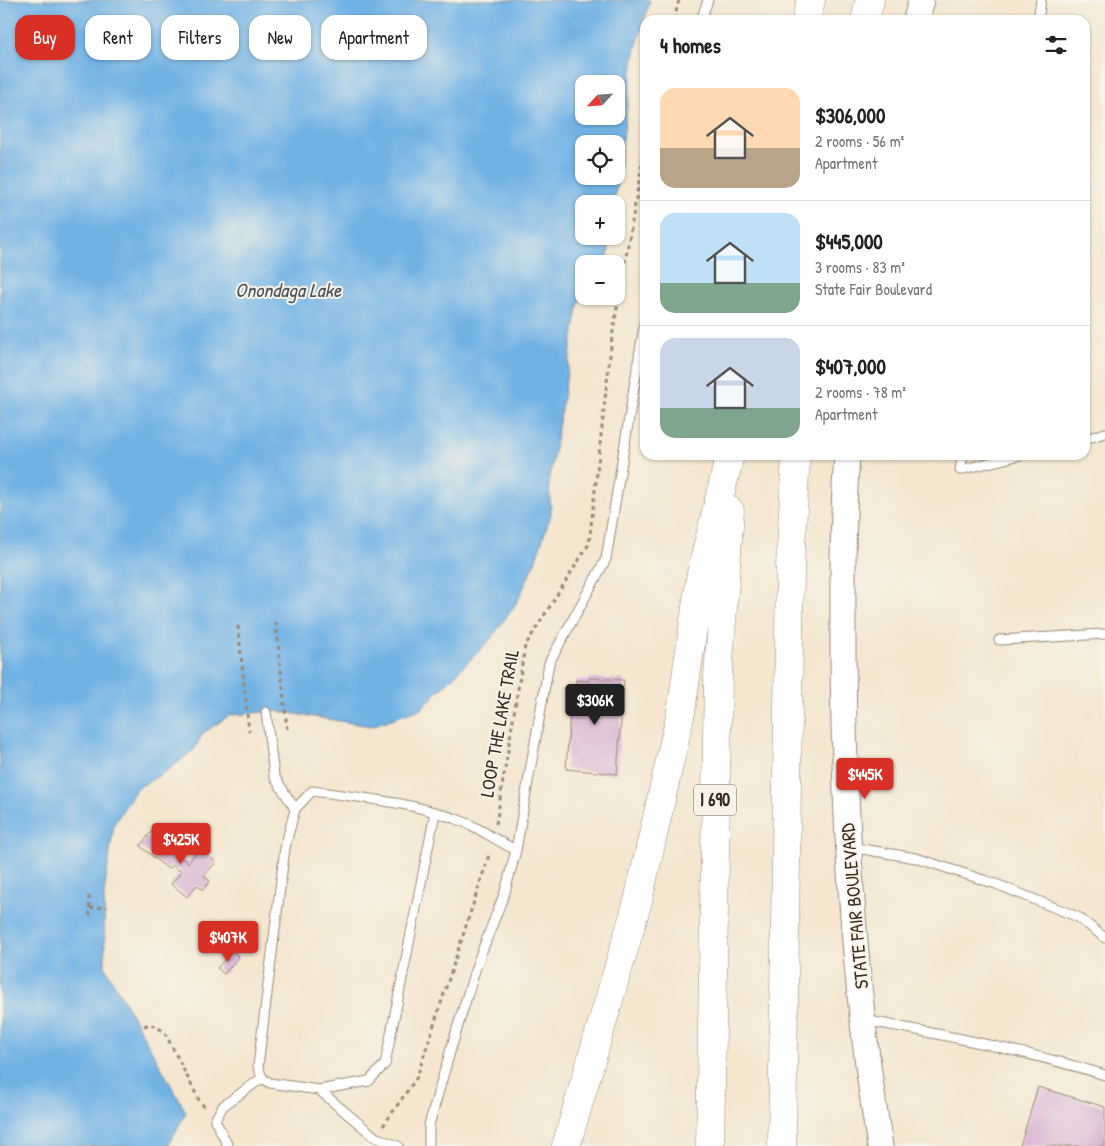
<!DOCTYPE html>
<meta charset="utf-8">
<style>
:root{--surface:#fff;--page:#f6f6f6;--text:#222;--muted:#767676;--line:#e0e0e0;--accent:#d93025}
body{margin:0;font-family:"Patrick Hand",sans-serif;background:var(--page);color:var(--text);height:100vh;display:flex;flex-direction:column;font-size:19px;white-space:nowrap}
*{box-sizing:border-box;margin:0}
p{font-size:16px;color:var(--muted)}
.icon{flex:none;width:28px;height:28px;fill:none;stroke:currentColor;stroke-width:2;stroke-linecap:round;stroke-linejoin:round}
.map{position:relative;flex:1;overflow:hidden}
.panel{position:absolute;left:640px;top:15px;width:450px;height:445px;display:flex;flex-direction:column;background:var(--surface);border-radius:15px;box-shadow:0 1px 4px #0004}
.panel>*{flex:none}
.banner{position:absolute;left:15px;top:15px;width:475px;height:45px;display:flex;gap:10px}
.needle{width:32px;rotate:244deg}
.fabs{position:absolute;left:575px;top:75px;display:grid;gap:10px}
.fabs a{display:grid;place-items:center;width:50px;height:50px;border-radius:10px;background:var(--surface);box-shadow:0 1px 4px #0004;font-size:25px}
.price{position:absolute;translate:-50% -42px;padding:0 11px;border-radius:5px;background:var(--accent);color:#fff;font-size:16px;line-height:32px;filter:drop-shadow(0 1px 2px #0008)}
.price::after{content:'';position:absolute;left:50%;top:30px;width:15px;height:11px;margin-left:-8px;background:inherit;clip-path:polygon(0 0,100% 0,50% 100%)}
.price.current{background:#222;color:#fff}
ul{padding:0;list-style:none}
li{display:flex;align-items:center;gap:15px;height:125px;padding:0 20px}
li+li{border-top:1px solid var(--line)}
li span{display:grid;place-items:center;flex:none;width:140px;height:100px;border-radius:15px;color:#555}
li>.icon{margin-inline-start:auto}
span .icon{width:60px;height:60px;fill:#fffc;stroke-width:1}
li b{font-size:21px}
h2{display:flex;justify-content:space-between;align-items:center;height:60px;padding:0 20px;font-size:21px}
.tag{padding:0 18px;border-radius:15px;background:var(--surface);box-shadow:0 1px 4px #0004;font-size:18px;line-height:45px}
.tag.current{background:var(--accent);color:#fff}
.map>svg:first-child{display:block}
.water{fill:#71b2e5;stroke:#566e82;fill-rule:evenodd}
.building{fill:#d9b3d4}
.lines{fill:none;stroke-linecap:round;stroke-linejoin:round}
.lane-casing{stroke:#988876;stroke-width:11}
.secondary-casing{stroke:#988876;stroke-width:27}
.highway-casing{stroke:#988876;stroke-width:29}
.path{stroke:#988876;stroke-width:3;stroke-dasharray:4 4;stroke-linecap:butt}
.lane{stroke:#fff;stroke-width:9}
.secondary{stroke:#fff;stroke-width:25}
.highway{stroke:#fff;stroke-width:28}
.labels{text-anchor:middle;stroke-width:4;stroke-linejoin:round;paint-order:stroke}
.shield{fill:#f7f3e8;stroke:#73665b;stroke-width:1}
.shield-label{font-size:18px;font-weight:bold;fill:#3b2a1e}
.street-label{font-size:19px;fill:#3b2a1e;stroke:#f7f3e8}
.water-label{font-size:20px;font-style:italic;fill:#4b535a;stroke:#f7f3e8}
</style>
<div class="map">
<svg width="1105" height="1146" viewBox="0 0 1105 1146">
<rect width="100%" height="100%" fill="#f7f3e8"/>
<filter id="ink" filterUnits="userSpaceOnUse"><feTurbulence type="fractalNoise" baseFrequency=".02" numOctaves="2"/><feDisplacementMap in="SourceGraphic" scale="10" xChannelSelector="R" yChannelSelector="G"/><feConvolveMatrix kernelMatrix="1 2 1 2 8 2 1 2 1" color-interpolation-filters="sRGB"/></filter>
<filter id="wash" filterUnits="userSpaceOnUse"><feTurbulence type="fractalNoise" baseFrequency=".0096" numOctaves="4" result="noise"/><feDisplacementMap in="SourceGraphic" scale="20" xChannelSelector="R" yChannelSelector="G"/><feGaussianBlur stdDeviation="1.12" result="paint"/><feColorMatrix in="noise" values="0 0 0 0 0 0 0 0 0 0 0 0 0 0 0 0 0 1.4 0 .05"/><feComposite in="paint" operator="in"/></filter>
<g filter="url(#wash)">
<rect width="100%" height="100%" fill="#f4e6cf"/>
<path class="water" d="M 0,0 L 650,0 L 634,56 L 614,204 L 584,204 L 584,236 L 610,236 L 607,264 L 584,264 L 584,296 L 596,296 L 579,301 L 549,483 L 551,514 L 534,565 L 517,602 L 490,640 L 421,709 L 371,726 L 277,711 L 230,715 L 203,733 L 194,750 L 165,772 L 136,789 L 114,824 L 104,894 L 105,967 L 186,1112 L 168,1146 L 0,1146 ZM 584,84 L 616,84 L 616,116 L 584,116 ZM 584,144 L 616,144 L 616,176 L 584,176 Z"/>
<g id="blocks">
<path class="building" d="M 589,678 L 624,680 L 617,774 L 566,769 L 571,698 L 575,698 L 576,680 L 589,681 Z
M 151,832 L 188,863 L 200,848 L 216,862 L 204,876 L 210,881 L 203,890 L 197,885 L 187,897 L 171,884 L 181,872 L 172,865 L 168,869 L 140,846 Z
M 232,951 L 239,957 L 224,974 L 217,968 Z
M 1038,1087 L 1105,1107 L 1105,1146 L 1020,1146 Z"/>
</g>
</g>
<g filter="url(#ink)">
<use href="#blocks" fill-opacity="0" stroke="#988876" stroke-width="1"/>
<g class="lines">
<g class="lane-casing">
<path id="lane" d="M 701,20 L 708,0
M 1038,20 L 1041,0
M 1085,439 L 1105,433
M 963,455 L 960,470 L 1021,455
M 999,640 L 1105,634
M 266,712 L 274,776 L 295,809
M 435,813 L 385,1064 L 369,1081 L 319,1090 L 270,1083 L 262,1078 L 258,1066 L 285,848 L 295,809 L 312,791 C 365,798 419,803 469,824 C 485,832 499,842 516,850
M 850,847 L 916,858 L 996,884 L 1078,917 L 1105,938
M 864,1020 C 945,1035 1026,1051 1105,1075
M 319,1090 L 375,1137 L 398,1146
M 228,1146 L 215,1120 L 223,1106 L 262,1078
M 429,1146 L 429,1125 L 450,1052 L 477,964 L 505,892 L 516,850 L 549,663 L 606,559 L 645,320"/>
</g>
<g class="secondary-casing">
<path id="secondary" d="M 916,20 L 921,0
M 847,455 C 842,522 843,589 843,656 C 844,819 853,984 880,1146"/>
</g>
<g class="highway-casing">
<path id="highway" d="M 806,20 L 811,0
M 865,20 L 870,0
M 566,1146 L 638,901 L 681,712 L 701,573 L 730,455
M 710,1146 L 718,676 L 730,511
M 782,1146 L 790,566 L 796,455"/>
</g>
<path class="path" d="M 674,20 L 679,0
M 276,622 L 287,729
M 238,626 L 249,732
M 496,824 L 525,646 L 589,544 L 612,337 L 645,147
M 89,896 L 90,918
M 90,908 L 107,907
M 144,1026 L 150,1024 L 164,1031 L 199,1100 L 205,1108
M 383,1126 L 417,1077 L 490,852"/>
<use href="#lane" class="lane"/>
<use href="#secondary" class="secondary"/>
<use href="#highway" class="highway"/>
</g>
</g>
<g class="labels">
<rect class="shield" x="694" y="784.5" width="42" height="31" rx="4"/>
<g class="shield-label">
<text x="715" y="806">I 690</text>
</g>
<g class="street-label">
<text transform="translate(499 723) rotate(-80)" y="7">LOOP THE LAKE TRAIL</text>
<text transform="translate(854 906) rotate(-95)" y="7">STATE FAIR BOULEVARD</text>
</g>
<g class="water-label">
<text x="288" y="297">Onondaga Lake</text>
</g>
</g>
</svg>
<div class="fabs">
<a><svg class="needle" viewBox="-14 -14 28 28"><path d="M0-13l5 13h-10z" fill="#e53935"/><path d="M0 13l5-13h-10z" fill="#767676"/></svg></a>
<a><svg class="icon" aria-label="locate" viewBox="0 0 24 24"><circle cx="12" cy="12" r="6"/><path d="M12 2v4M12 18v4M2 12h4M18 12h4"/></svg></a>
<a>+</a>
<a>−</a>
</div>
<b class="price current" style="left:595px;top:726px">$306K</b>
<b class="price" style="left:865px;top:800px">$445K</b>
<b class="price" style="left:181px;top:865px">$425K</b>
<b class="price" style="left:228px;top:963px">$407K</b>
<div class="banner">
<a class="tag current">Buy</a>
<a class="tag">Rent</a>
<a class="tag">Filters</a>
<a class="tag">New</a>
<a class="tag">Apartment</a>
</div>
<section class="panel">
<h2>4 homes<svg class="icon" aria-label="filters" viewBox="0 0 24 24"><path d="M4 7h16M4 17h16"/><circle cx="9" cy="7" r="2"/><circle cx="15" cy="17" r="2"/></svg></h2>
<ul>
<li><span style="background:linear-gradient(#ffd9b3 60%,#b9a48a 0)"><svg class="icon" aria-label="home" viewBox="0 0 24 24"><path d="M3 11l9-7 9 7M6 9v11h12V9"/></svg></span><div><b>$306,000</b><p>2 rooms · 56 m²</p><p>Apartment</p></div></li>
<li><span style="background:linear-gradient(#bfe0f5 70%,#7fa58c 0)"><svg class="icon" aria-label="home" viewBox="0 0 24 24"><path d="M3 11l9-7 9 7M6 9v11h12V9"/></svg></span><div><b>$445,000</b><p>3 rooms · 83 m²</p><p>State Fair Boulevard</p></div></li>
<li><span style="background:linear-gradient(#c9d6e8 70%,#7fa58c 0)"><svg class="icon" aria-label="home" viewBox="0 0 24 24"><path d="M3 11l9-7 9 7M6 9v11h12V9"/></svg></span><div><b>$407,000</b><p>2 rooms · 78 m²</p><p>Apartment</p></div></li>
</ul>
</section>
</div>
